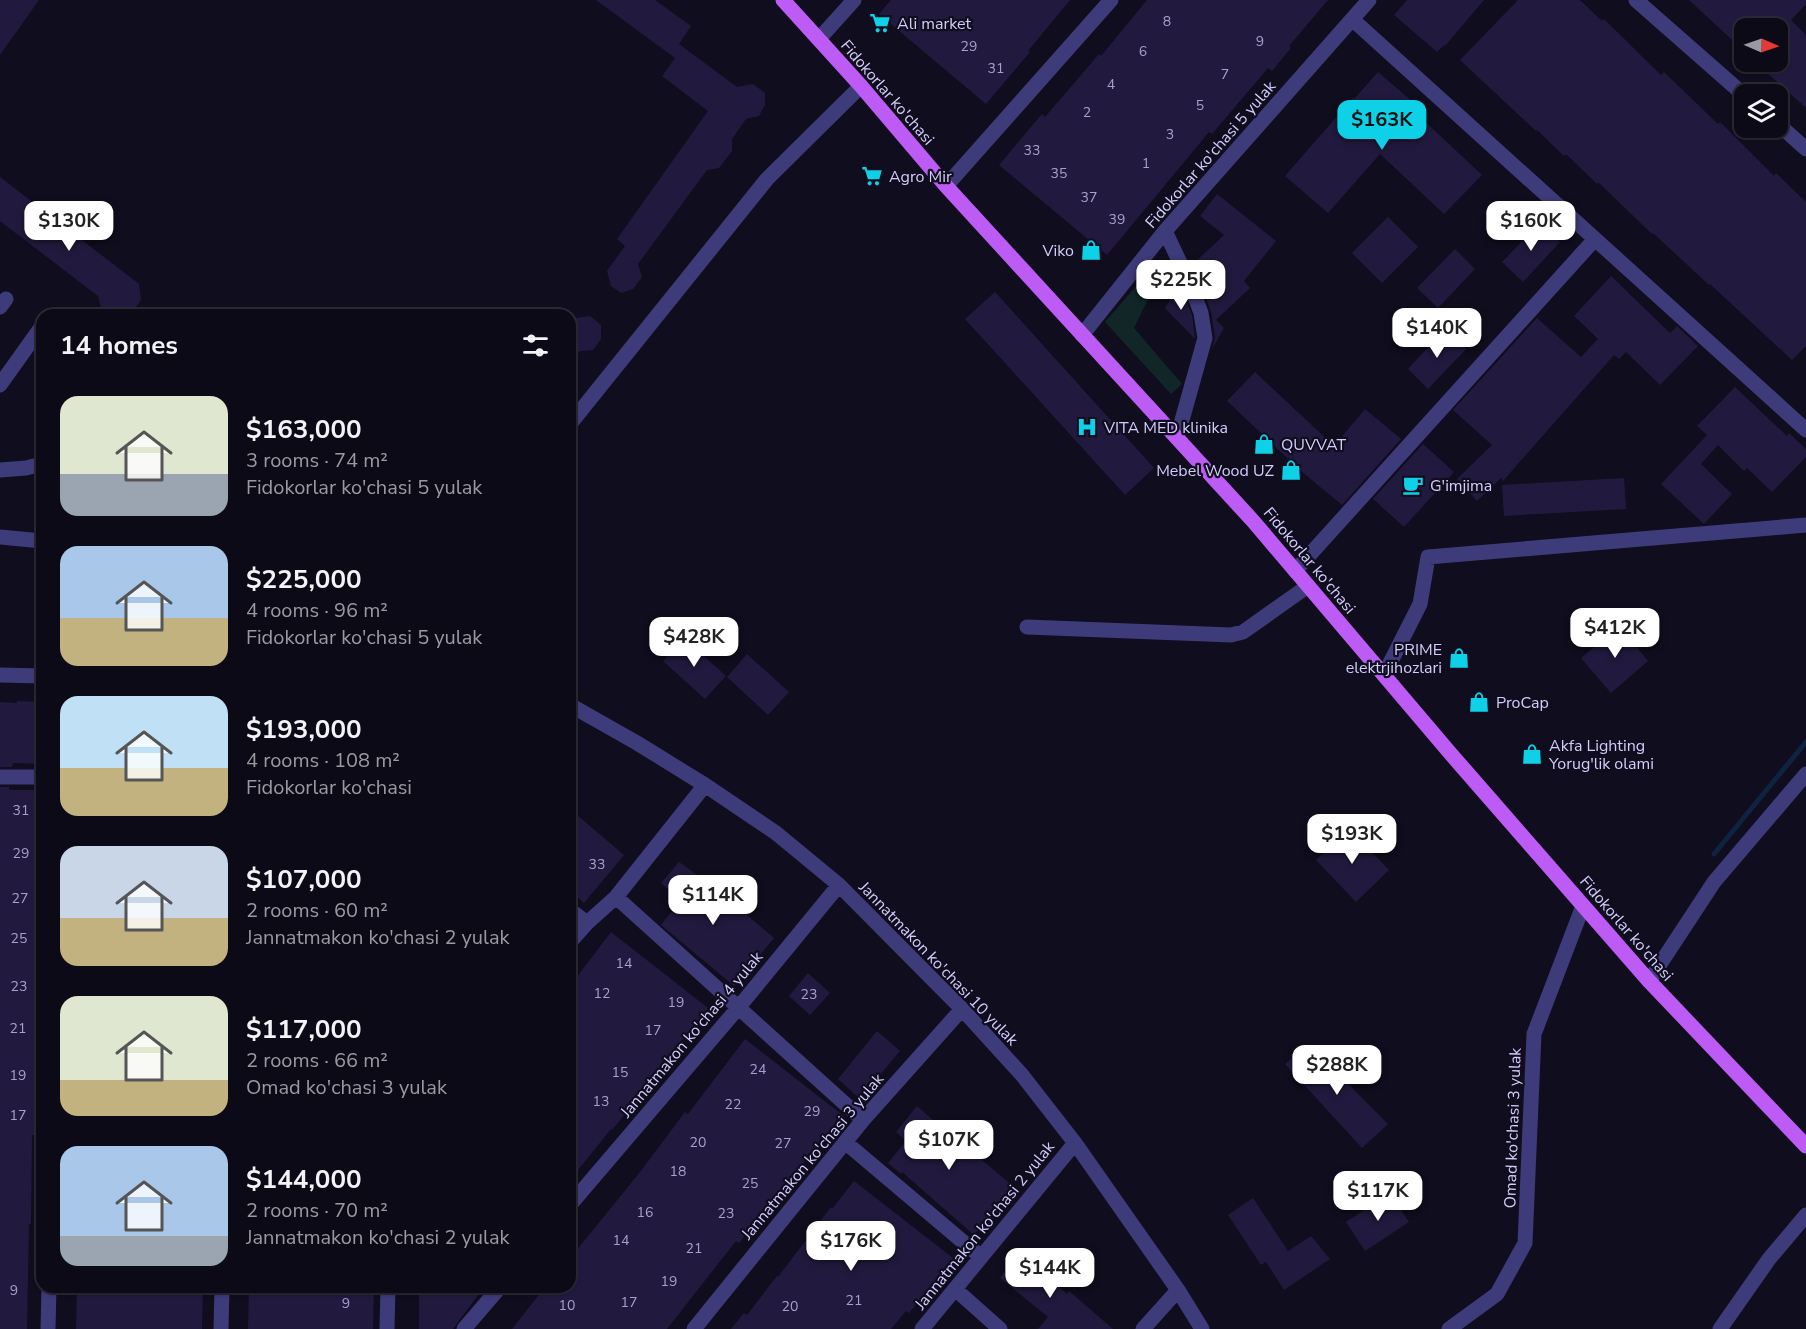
<!DOCTYPE html>
<meta charset="utf-8">
<style>
:root{--surface:#0c0a16;--page:#15131f;--text:#f1f3f6;--muted:#9a9aa1;--line:#2c2b35;--accent:#0ed0e7}
body{margin:0;font-family:"Nunito Sans",sans-serif;background:var(--page);color:var(--text);height:100vh;display:flex;flex-direction:column;font-size:22px;white-space:nowrap}
*{box-sizing:border-box;margin:0}
p{font-size:20px;color:var(--muted)}
.icon{flex:none;width:33px;height:33px;fill:none;stroke:currentColor;stroke-width:2;stroke-linecap:round;stroke-linejoin:round}
.map{position:relative;flex:1;overflow:hidden}
.drawer{position:absolute;left:36px;top:309px;width:540px;height:984px;display:flex;flex-direction:column;background:var(--surface);border-radius:18px;box-shadow:0 2px 4px #0004,0 0 0 2px var(--line)}
.drawer>*{flex:none}
.needle{width:39px;rotate:92deg}
.buttons{position:absolute;left:1734px;top:18px;display:grid;gap:12px}
.buttons a{display:grid;place-items:center;width:54px;height:54px;border-radius:12px;background:var(--surface);box-shadow:0 2px 4px #0004,0 0 0 2px var(--line);font-size:30px}
.price{position:absolute;translate:-50% -51px;padding:0 14px;border-radius:12px;background:#fff;color:#222;font-size:20px;line-height:39px;filter:drop-shadow(0 2px 3px #0008)}
.price::after{content:'';position:absolute;left:50%;top:36px;width:18px;height:14px;margin-left:-9px;background:inherit;clip-path:polygon(0 0,100% 0,50% 100%)}
.price.active{background:var(--accent);color:#111}
ul{padding:0;list-style:none}
li{display:flex;align-items:center;gap:18px;height:150px;padding:0 24px}
li span{display:grid;place-items:center;flex:none;width:168px;height:120px;border-radius:18px;color:#555}
li>.icon{margin-inline-start:auto}
span .icon{width:72px;height:72px;fill:#fffc;stroke-width:1}
li b{font-size:26px}
h2{display:flex;justify-content:space-between;align-items:center;height:72px;padding:0 24px;font-size:26px}
.map>svg:first-child{display:block}
.green{fill:#112727}
.lines{fill:none;stroke-linecap:round;stroke-linejoin:round}
.stream{stroke:#0f2240;stroke-width:5}
.building{fill:#221a3e}
.minor{stroke:#3e3b7a;stroke-width:15}
.major{stroke:#bd5bf5;stroke-width:15}
.labels{text-anchor:middle;stroke-width:4.5;stroke-linejoin:round;paint-order:stroke}
.number-label{font-size:14px;fill:#a7a0cc}
.poi-label{font-size:16px;fill:#d3cdfc;stroke:#100d1e;text-anchor:start}
.street-label{font-size:16px;fill:#d3cdfc;stroke:#100d1e}
</style>
<div class="map">
<svg width="1806" height="1329" viewBox="0 0 1806 1329">
<rect width="100%" height="100%" fill="#100d1e"/>
<path class="green" d="M 1158,261 L 1164,266 L 1134,328 L 1182,384 L 1171,394 L 1105,322 Z"/>
<g class="lines">
<path class="stream" d="M 1714,854 L 1806,742"/>
</g>
<path class="building" d="M 0,0 L 39,0 L 0,55 Z
M 596,0 L 655,0 L 691,26 L 679,44 L 737,87 L 753,84 L 765,93 L 765,105 L 759,116 L 746,119 L 732,139 L 732,151 L 719,168 L 707,170 L 638,264 L 642,277 L 633,289 L 621,293 L 611,286 L 607,271 L 625,246 L 617,239 L 708,111 L 662,76 L 675,58 Z
M 891,0 L 1070,0 L 1028,51 L 1030,52 L 986,104 L 879,14 Z
M 1147,0 L 1328,0 L 1289,46 L 1291,48 L 1272,71 L 1268,68 L 1212,134 L 1209,132 L 1107,255 L 999,165 L 1042,114 L 1045,117 L 1099,54 L 1101,56 Z
M 1407,0 L 1484,0 L 1445,46 L 1444,45 L 1437,52 L 1394,15 Z
M 1518,0 L 1580,0 L 1602,21 L 1604,19 L 1661,75 L 1664,72 L 1718,124 L 1720,122 L 1774,176 L 1776,173 L 1806,202 L 1806,346 L 1792,360 L 1710,284 L 1709,285 L 1653,233 L 1652,234 L 1598,182 L 1597,184 L 1566,154 L 1564,156 L 1537,130 L 1536,131 L 1460,60 Z
M 1689,0 L 1806,0 L 1806,4 L 1791,20 L 1806,35 L 1806,108 L 1755,62 L 1778,62 L 1778,28 L 1744,28 L 1744,51 Z
M 1378,72 L 1421,109 L 1417,114 L 1482,175 L 1444,214 L 1380,154 L 1328,213 L 1285,176 L 1353,98 L 1354,99 Z
M 0,177 L 139,284 L 141,300 L 130,315 L 109,315 L 101,308 L 98,296 L 0,221 Z
M 1217,194 L 1276,241 L 1244,281 L 1250,288 L 1216,320 L 1224,328 L 1212,349 L 1215,337 L 1211,311 L 1192,265 L 1224,235 L 1200,216 Z
M 1388,217 L 1418,247 L 1382,283 L 1352,253 Z
M 1540,223 L 1560,242 L 1523,282 L 1502,262 Z
M 1455,249 L 1475,269 L 1438,308 L 1417,288 Z
M 1611,276 L 1670,333 L 1677,326 L 1698,346 L 1660,385 L 1626,352 L 1619,359 L 1614,355 L 1502,482 L 1502,477 L 1477,501 L 1457,479 L 1492,445 L 1453,410 L 1537,318 L 1581,357 L 1598,339 L 1574,316 Z
M 1180,285 L 1192,315 L 1195,339 L 1165,308 Z
M 995,292 L 1154,468 L 1125,495 L 965,319 Z
M 590,316 L 601,325 L 601,339 L 593,350 L 580,351 L 570,364 L 570,326 L 576,318 Z
M 1445,329 L 1466,349 L 1428,389 L 1408,369 Z
M 1255,372 L 1334,446 L 1365,409 L 1401,439 L 1342,505 L 1301,471 L 1227,401 Z
M 1735,387 L 1787,436 L 1789,433 L 1806,449 L 1806,457 L 1772,492 L 1747,468 L 1744,471 L 1718,445 L 1701,464 L 1732,494 L 1704,524 L 1661,484 L 1707,435 L 1697,426 Z
M 1423,444 L 1454,472 L 1404,527 L 1373,499 Z
M 1624,478 L 1626,509 L 1504,516 L 1502,485 Z
M 1619,626 L 1648,661 L 1611,693 L 1581,658 Z
M 684,638 L 726,676 L 705,699 L 663,661 Z
M 747,654 L 789,692 L 768,715 L 727,677 Z
M 17,701 L 42,702 L 42,764 L 13,763 L 12,767 L 0,767 L 0,702 L 17,703 Z
M 0,787 L 9,787 L 9,790 L 42,790 L 42,874 L 37,1006 L 36,1006 L 35,1055 L 36,1055 L 35,1135 L 32,1135 L 31,1224 L 29,1224 L 27,1329 L 0,1329 Z
M 570,809 L 624,855 L 584,903 L 570,890 Z
M 1349,828 L 1389,870 L 1356,902 L 1316,860 Z
M 679,862 L 696,874 L 725,900 L 727,898 L 774,938 L 734,986 L 661,925 L 681,900 L 661,883 Z
M 611,932 L 708,1008 L 652,1077 L 631,1105 L 632,1106 L 612,1130 L 611,1129 L 570,1180 L 570,986 Z
M 808,973 L 830,993 L 810,1015 L 789,996 Z
M 877,1031 L 900,1051 L 860,1099 L 838,1079 Z
M 745,1039 L 845,1117 L 825,1141 L 823,1139 L 739,1243 L 736,1241 L 667,1329 L 512,1329 L 545,1287 L 570,1287 L 570,1246 L 576,1251 L 640,1172 L 685,1112 L 688,1114 Z
M 1308,1044 L 1388,1124 L 1362,1148 L 1285,1064 Z
M 917,1106 L 941,1127 L 942,1126 L 1014,1187 L 974,1235 L 902,1172 L 901,1174 L 888,1163 L 906,1141 L 896,1132 Z
M 854,1181 L 953,1258 L 909,1313 L 906,1311 L 891,1329 L 731,1329 L 744,1313 L 747,1315 L 777,1276 L 778,1277 L 831,1207 L 832,1209 Z
M 1390,1193 L 1409,1222 L 1365,1251 L 1346,1222 Z
M 1253,1198 L 1288,1251 L 1311,1236 L 1330,1259 L 1284,1290 L 1266,1262 L 1261,1265 L 1228,1215 Z
M 1018,1254 L 1046,1275 L 1067,1294 L 1069,1291 L 1113,1329 L 1038,1329 L 1048,1317 L 1000,1278 Z
M 77,1287 L 203,1287 L 202,1329 L 76,1329 Z
M 249,1287 L 374,1287 L 373,1329 L 248,1329 Z
M 419,1287 L 484,1287 L 453,1329 L 419,1329 Z"/>
<g class="lines">
<path class="minor" d="M 1636,0 L 1744,95
M 1352,19 L 1806,430
M 819,39 L 854,0
M 1778,124 L 1806,149
M 946,186 L 1111,0
M 1165,231 L 1191,286 L 1201,313 L 1205,338 L 1177,438
M 0,307 L 6,299
M 1082,335 L 1165,231 L 1369,0
M 0,385 L 42,326
M 570,424 L 767,179 L 861,86
M 0,470 L 26,468 L 42,464
M 0,537 L 42,541
M 1295,571 L 1595,239
M 1027,627 L 1231,635 L 1243,632 L 1308,586
M 0,675 L 42,676
M 1384,675 L 1420,604 L 1428,557 L 1806,525
M 570,705 L 637,743 L 705,785 L 776,833 L 839,885 L 962,1009 L 1022,1075 L 1075,1143 L 1178,1290 L 1202,1329
M 0,777 L 42,777
M 616,897 L 863,1120
M 570,910 L 587,923
M 570,942 L 587,923 L 616,897 L 705,785
M 1649,981 L 1714,882 L 1806,774
M 845,1142 L 981,1257
M 570,1205 L 738,1008 L 839,885
M 955,1289 L 1000,1329
M 48,1329 L 49,1287
M 221,1329 L 222,1287
M 387,1329 L 388,1287
M 464,1329 L 500,1287
M 694,1329 L 863,1120 L 962,1009
M 922,1329 L 1075,1143
M 1143,1329 L 1178,1290
M 1449,1329 L 1497,1294 L 1525,1243 L 1534,1034 L 1583,906
M 1720,1329 L 1769,1259 L 1806,1215"/>
<path class="major" d="M 783,0 L 861,86 L 946,186 L 1253,521 L 1450,753 L 1649,981 L 1806,1146"/>
</g>
<defs>
<g id="supermarket-bare" transform="scale(1.62)"><path d="M-6-5.5h2.5l.6 2H6L4.5 2H-2.5L-4.4-4H-6ZM-1.5 3.2a1.3 1.3 0 1 0 .1 0ZM3 3.2a1.3 1.3 0 1 0 .1 0Z" fill="#0ed0e7" stroke="#100d1e" stroke-width="2.5" paint-order="stroke"/></g>
<g id="shop-bare" transform="scale(1.62)"><path d="M-5-2.5h2.3a2.7 3.5 0 0 1 5.4 0H5L5.5 6h-11ZM-1.5-2.5h3a1.5 2.3 0 0 0-3 0Z" fill="#0ed0e7" stroke="#100d1e" stroke-width="2.5" paint-order="stroke"/></g>
<g id="hospital-bare" transform="scale(1.62)"><path d="M-5-5h3v3.5h4V-5h3V5h-3V1.5h-4V5h-3Z" fill="#0ed0e7" stroke="#100d1e" stroke-width="2.5" paint-order="stroke"/></g>
<g id="cafe-bare" transform="scale(1.62)"><path d="M-5.5-4.5H6V0H3Q3 3.5 0 3.5H-2.5Q-5.5 3.5-5.5 0ZM3-3.2v2h1.7v-2ZM-6 4.5H4V6H-6Z" fill="#0ed0e7" stroke="#100d1e" stroke-width="2.5" paint-order="stroke"/></g>
</defs>
<g fill-rule="evenodd">
<use href="#supermarket-bare" x="880" y="23"/>
<use href="#supermarket-bare" x="872" y="176"/>
<use href="#shop-bare" x="1091" y="250"/>
<use href="#hospital-bare" x="1087" y="427"/>
<use href="#shop-bare" x="1264" y="444"/>
<use href="#shop-bare" x="1291" y="470"/>
<use href="#cafe-bare" x="1413" y="485"/>
<use href="#shop-bare" x="1459" y="658"/>
<use href="#shop-bare" x="1479" y="702"/>
<use href="#shop-bare" x="1532" y="754"/>
</g>
<g class="labels">
<g class="number-label">
<text x="1167" y="26">8</text>
<text x="1260" y="46">9</text>
<text x="969" y="51">29</text>
<text x="1143" y="56">6</text>
<text x="996" y="73">31</text>
<text x="1225" y="79">7</text>
<text x="1111" y="89">4</text>
<text x="1200" y="110">5</text>
<text x="1087" y="117">2</text>
<text x="1170" y="139">3</text>
<text x="1032" y="155">33</text>
<text x="1146" y="168">1</text>
<text x="1059" y="178">35</text>
<text x="1089" y="202">37</text>
<text x="1117" y="224">39</text>
<text x="21" y="815">31</text>
<text x="21" y="858">29</text>
<text x="597" y="869">33</text>
<text x="20" y="903">27</text>
<text x="19" y="943">25</text>
<text x="624" y="968">14</text>
<text x="19" y="991">23</text>
<text x="602" y="998">12</text>
<text x="809" y="999">23</text>
<text x="676" y="1007">19</text>
<text x="18" y="1033">21</text>
<text x="653" y="1035">17</text>
<text x="758" y="1074">24</text>
<text x="620" y="1077">15</text>
<text x="18" y="1080">19</text>
<text x="601" y="1106">13</text>
<text x="733" y="1109">22</text>
<text x="812" y="1116">29</text>
<text x="18" y="1120">17</text>
<text x="698" y="1147">20</text>
<text x="783" y="1148">27</text>
<text x="678" y="1176">18</text>
<text x="750" y="1188">25</text>
<text x="645" y="1217">16</text>
<text x="726" y="1218">23</text>
<text x="621" y="1245">14</text>
<text x="694" y="1253">21</text>
<text x="669" y="1286">19</text>
<text x="14" y="1295">9</text>
<text x="854" y="1305">21</text>
<text x="629" y="1307">17</text>
<text x="346" y="1308">9</text>
<text x="567" y="1310">10</text>
<text x="790" y="1311">20</text>
</g>
<g class="poi-label">
<text x="897" y="29">Ali market</text>
<text x="889" y="182">Agro Mir</text>
<text x="1074" y="256" text-anchor="end">Viko</text>
<text x="1104" y="433">VITA MED klinika</text>
<text x="1281" y="450">QUVVAT</text>
<text x="1274" y="476" text-anchor="end">Mebel Wood UZ</text>
<text x="1430" y="491">G'imjima</text>
<text x="1442" y="655" text-anchor="end">PRIME<tspan x="1442" dy="18">elektrjihozlari</tspan></text>
<text x="1496" y="708">ProCap</text>
<text x="1549" y="751">Akfa Lighting<tspan x="1549" dy="18">Yorug'lik olami</tspan></text>
</g>
<g class="street-label">
<text transform="translate(888 92) rotate(49)" y="6">Fidokorlar ko'chasi</text>
<text transform="translate(1210 154) rotate(-49)" y="6">Fidokorlar ko'chasi 5 yulak</text>
<text transform="translate(1310 560) rotate(50)" y="6">Fidokorlar ko'chasi</text>
<text transform="translate(1627 928) rotate(49)" y="6">Fidokorlar ko'chasi</text>
<text transform="translate(939 963) rotate(46)" y="6">Jannatmakon ko'chasi 10 yulak</text>
<text transform="translate(691 1034) rotate(-50)" y="6">Jannatmakon ko'chasi 4 yulak</text>
<text transform="translate(1512 1128) rotate(-88)" y="6">Omad ko'chasi 3 yulak</text>
<text transform="translate(812 1156) rotate(-50)" y="6">Jannatmakon ko'chasi 3 yulak</text>
<text transform="translate(984 1225) rotate(-51)" y="6">Jannatmakon ko'chasi 2 yulak</text>
</g>
</g>
</svg>
<div class="buttons">
<a><svg class="needle" viewBox="-14 -14 28 28"><path d="M0-13l5 13h-10z" fill="#e53935"/><path d="M0 13l5-13h-10z" fill="#9a9aa1"/></svg></a>
<a><svg class="icon" aria-label="layers" viewBox="0 0 24 24"><path d="M12 4l9 5-9 5-9-5zM3 14l9 5 9-5"/></svg></a>
</div>
<b class="price active" style="left:1382px;top:151px">$163K</b>
<b class="price" style="left:69px;top:252px">$130K</b>
<b class="price" style="left:1531px;top:252px">$160K</b>
<b class="price" style="left:1181px;top:311px">$225K</b>
<b class="price" style="left:1437px;top:359px">$140K</b>
<b class="price" style="left:1615px;top:659px">$412K</b>
<b class="price" style="left:694px;top:668px">$428K</b>
<b class="price" style="left:1352px;top:865px">$193K</b>
<b class="price" style="left:713px;top:926px">$114K</b>
<b class="price" style="left:1337px;top:1096px">$288K</b>
<b class="price" style="left:949px;top:1171px">$107K</b>
<b class="price" style="left:1378px;top:1222px">$117K</b>
<b class="price" style="left:851px;top:1272px">$176K</b>
<b class="price" style="left:1050px;top:1299px">$144K</b>
<section class="drawer">
<h2>14 homes<svg class="icon" aria-label="filters" viewBox="0 0 24 24"><path d="M4 7h16M4 17h16"/><circle cx="9" cy="7" r="2"/><circle cx="15" cy="17" r="2"/></svg></h2>
<ul>
<li><span style="background:linear-gradient(#dfe7d0 65%,#9aa5b1 0)"><svg class="icon" aria-label="home" viewBox="0 0 24 24"><path d="M3 11l9-7 9 7M6 9v11h12V9"/></svg></span><div><b>$163,000</b><p>3 rooms · 74 m²</p><p>Fidokorlar ko'chasi 5 yulak</p></div></li>
<li><span style="background:linear-gradient(#a9c7e8 60%,#c2b280 0)"><svg class="icon" aria-label="home" viewBox="0 0 24 24"><path d="M3 11l9-7 9 7M6 9v11h12V9"/></svg></span><div><b>$225,000</b><p>4 rooms · 96 m²</p><p>Fidokorlar ko'chasi 5 yulak</p></div></li>
<li><span style="background:linear-gradient(#bfe0f5 60%,#c2b280 0)"><svg class="icon" aria-label="home" viewBox="0 0 24 24"><path d="M3 11l9-7 9 7M6 9v11h12V9"/></svg></span><div><b>$193,000</b><p>4 rooms · 108 m²</p><p>Fidokorlar ko'chasi</p></div></li>
<li><span style="background:linear-gradient(#c9d6e8 60%,#c2b280 0)"><svg class="icon" aria-label="home" viewBox="0 0 24 24"><path d="M3 11l9-7 9 7M6 9v11h12V9"/></svg></span><div><b>$107,000</b><p>2 rooms · 60 m²</p><p>Jannatmakon ko'chasi 2 yulak</p></div></li>
<li><span style="background:linear-gradient(#dfe7d0 70%,#c2b280 0)"><svg class="icon" aria-label="home" viewBox="0 0 24 24"><path d="M3 11l9-7 9 7M6 9v11h12V9"/></svg></span><div><b>$117,000</b><p>2 rooms · 66 m²</p><p>Omad ko'chasi 3 yulak</p></div></li>
<li><span style="background:linear-gradient(#a9c7e8 75%,#9aa5b1 0)"><svg class="icon" aria-label="home" viewBox="0 0 24 24"><path d="M3 11l9-7 9 7M6 9v11h12V9"/></svg></span><div><b>$144,000</b><p>2 rooms · 70 m²</p><p>Jannatmakon ko'chasi 2 yulak</p></div></li>
</ul>
</section>
</div>
